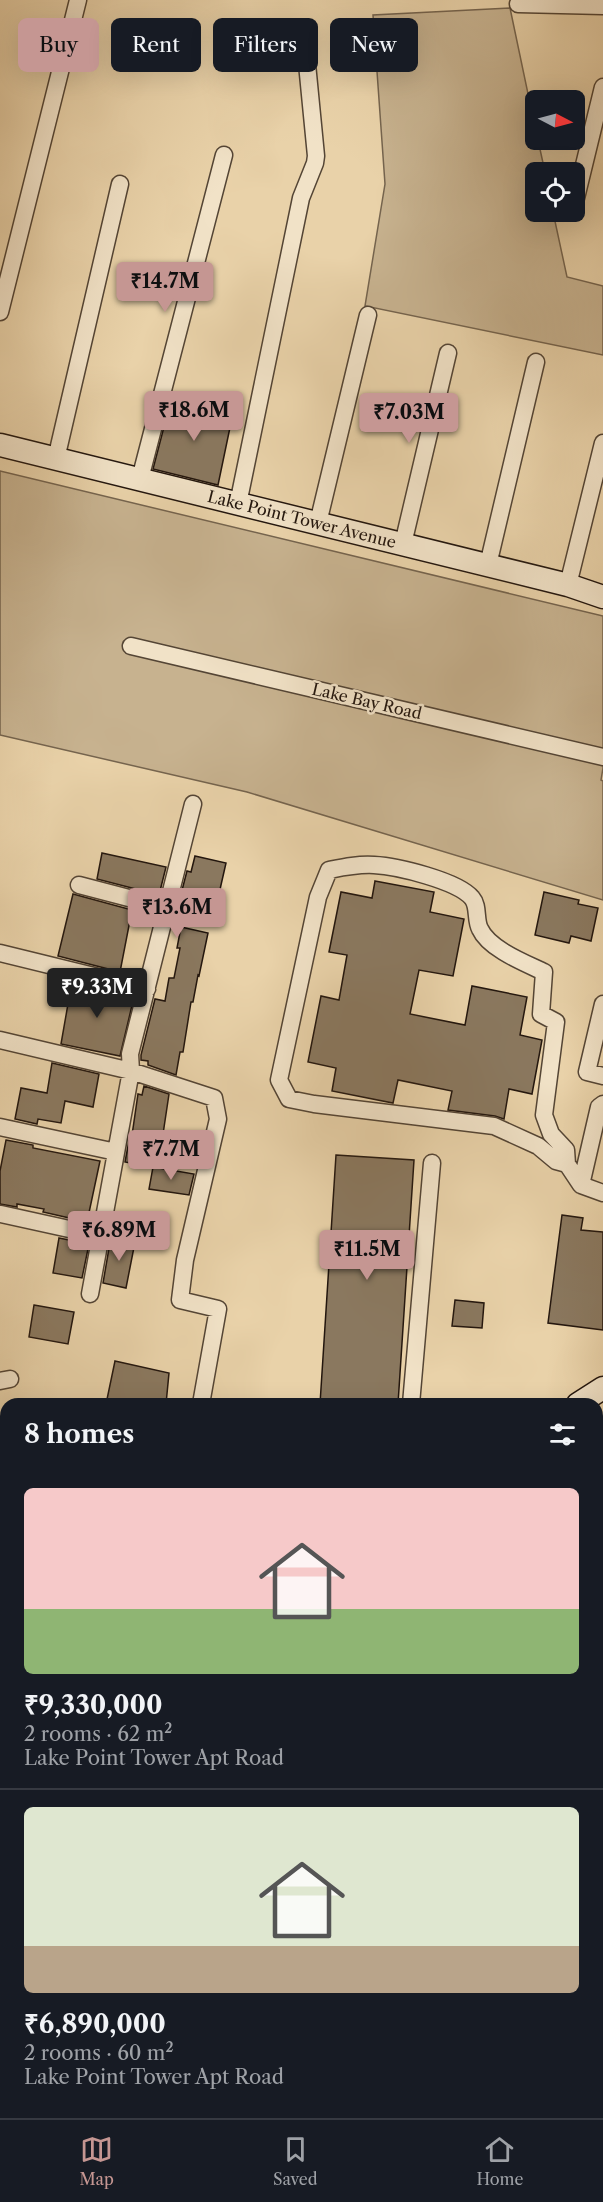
<!DOCTYPE html>
<meta charset="utf-8">
<style>
:root{--surface:#171b24;--page:#242831;--text:#f1f3f6;--muted:#9ea1a6;--line:#363941;--accent:#c59692}
body{margin:0;font-family:"Libre Caslon Text",serif;background:var(--page);color:var(--text);height:100vh;display:flex;flex-direction:column;font-size:22px;white-space:nowrap}
*{box-sizing:border-box;margin:0}
p{font-size:20px;color:var(--muted)}
.icon{flex:none;width:33px;height:33px;fill:none;stroke:currentColor;stroke-width:2;stroke-linecap:round;stroke-linejoin:round}
.map{position:relative;flex:1;overflow:hidden}
.side{position:absolute;left:0px;top:1398px;width:603px;height:720px;display:flex;flex-direction:column;background:var(--surface);border-radius:18px 18px 0 0;box-shadow:0 6px 24px #0002}
.side>*{flex:none}
.guide{position:absolute;left:18px;top:18px;width:567px;height:54px;display:flex;gap:12px}
.needle{width:39px;rotate:96deg}
.tools{position:absolute;left:525px;top:90px;display:grid;gap:12px}
.tools a{display:grid;place-items:center;width:60px;height:60px;border-radius:9px;background:var(--surface);box-shadow:0 6px 24px #0002;font-size:30px}
.price{position:absolute;translate:-50% -51px;padding:0 14px;border-radius:6px;background:var(--accent);color:#111;font-size:20px;line-height:39px;filter:drop-shadow(0 2px 3px #0008)}
.price::after{content:'';position:absolute;left:50%;top:36px;width:18px;height:14px;margin-left:-9px;background:inherit;clip-path:polygon(0 0,100% 0,50% 100%)}
.price.selected{background:#222;color:#fff}
ul{padding:0;list-style:none}
li{display:grid;align-content:center;gap:12px;height:318px;padding:0 24px}
li+li{border-top:2px solid var(--line)}
li span{display:grid;place-items:center;height:186px;border-radius:9px;color:#555}
li>.icon{margin-inline-start:auto}
span .icon{width:108px;height:108px;fill:#fffc;stroke-width:1}
li b{font-size:26px}
h2{display:flex;justify-content:space-between;align-items:center;height:72px;padding:0 24px;font-size:26px}
.pill{padding:0 21px;border-radius:9px;background:var(--surface);box-shadow:0 6px 24px #0002;font-size:21px;line-height:54px}
.pill.selected{background:var(--accent);color:#111}
.tab-bar{display:flex;justify-content:space-around;align-items:center;height:84px;border-top:2px solid var(--line);background:var(--surface);font-size:16px;color:var(--muted)}
.tab-bar a{display:grid;justify-items:center;gap:3px}
.tab-bar .selected{color:var(--accent)}
.map>svg:first-child{display:block}
.green{fill:#c7b28f;stroke:#75644e;stroke-width:1.5}
.water{fill:#a69274;stroke:#72604b;stroke-width:1.5}
.building{fill:#8a785f;stroke:#23160e;stroke-width:1.5}
.lines{fill:none;stroke-linecap:round;stroke-linejoin:round}
.street-casing{stroke:#544535;stroke-width:19}
.secondary-casing{stroke:#23160e;stroke-width:25}
.street{stroke:#f1e2c7;stroke-width:16}
.secondary{stroke:#f1e2c7;stroke-width:22}
.labels{text-anchor:middle;stroke-width:5;stroke-linejoin:round;paint-order:stroke}
.street-label{font-size:16px;fill:#23160e;stroke:#f1e2c7}
</style>
<div class="map">
<svg width="603" height="2118" viewBox="0 0 603 2118">
<rect width="100%" height="100%" fill="#e9d2a9"/>
<filter id="stains"><feTurbulence type="fractalNoise" baseFrequency=".00333" numOctaves="4"/><feColorMatrix values="0 0 0 0 .2 0 0 0 0 .09 0 0 0 0 .02 0 0 0 .5 -.17"/></filter>
<radialGradient id="worn" r=".72"><stop offset=".6" stop-color="#630" stop-opacity="0"/><stop offset="1" stop-color="#630" stop-opacity=".3"/></radialGradient>
<path class="green" d="M 510,8 L 535,127 L 536,140 L 538,140 L 545,172 L 536,172 L 536,212 L 553,212 L 567,277 L 603,286 L 603,355 L 365,306 L 385,184 L 373,15 Z
M 0,471 L 603,616 L 603,768 L 601,780 L 603,781 L 603,900 L 247,792 L 0,735 Z
M 33,2112 L 189,2112 L 260,2118 L 33,2118 Z"/>
<path class="water" d="M 402,2112 L 511,2112 L 510,2118 L 393,2118 Z"/>
<path class="building" d="M 171,400 L 233,413 L 218,485 L 153,469 Z
M 102,853 L 166,867 L 159,895 L 97,879 Z
M 195,856 L 226,863 L 216,907 L 180,898 L 187,871 L 191,872 Z
M 375,881 L 434,892 L 430,912 L 464,919 L 453,976 L 419,970 L 410,1014 L 465,1025 L 472,986 L 527,997 L 520,1035 L 542,1040 L 532,1094 L 509,1089 L 504,1119 L 495,1116 L 448,1110 L 452,1091 L 398,1080 L 393,1103 L 332,1091 L 336,1068 L 308,1062 L 321,996 L 339,1000 L 347,955 L 329,952 L 341,892 L 372,898 Z
M 544,892 L 579,900 L 578,904 L 598,908 L 591,941 L 571,936 L 569,943 L 535,935 Z
M 73,894 L 132,910 L 120,972 L 58,956 Z
M 181,927 L 208,933 L 199,976 L 198,975 L 193,1002 L 191,1002 L 183,1052 L 180,1052 L 176,1075 L 148,1065 L 148,1061 L 141,1060 L 141,1055 L 155,999 L 165,1001 L 169,978 L 174,978 L 180,948 L 177,948 Z
M 72,981 L 134,997 L 120,1056 L 61,1044 Z
M 52,1063 L 99,1074 L 93,1107 L 65,1101 L 61,1123 L 38,1119 L 37,1124 L 15,1119 L 21,1088 L 47,1093 Z
M 144,1086 L 169,1094 L 163,1134 L 158,1133 L 151,1167 L 125,1162 L 129,1141 L 131,1142 L 138,1094 L 142,1095 Z
M 6,1140 L 33,1145 L 33,1148 L 100,1161 L 87,1222 L 43,1212 L 44,1209 L 17,1204 L 17,1207 L 0,1204 L 0,1171 Z
M 336,1155 L 414,1160 L 398,1404 L 320,1404 Z
M 153,1167 L 194,1174 L 189,1195 L 149,1189 Z
M 562,1215 L 583,1218 L 581,1230 L 603,1232 L 603,1330 L 548,1323 Z
M 111,1237 L 135,1242 L 126,1288 L 103,1283 Z
M 59,1238 L 89,1244 L 82,1278 L 53,1273 Z
M 455,1300 L 484,1303 L 482,1328 L 452,1326 Z
M 34,1305 L 74,1312 L 68,1344 L 29,1337 Z
M 115,1361 L 169,1373 L 166,1404 L 106,1404 Z"/>
<g class="lines">
<g class="street-casing">
<path id="street" d="M 518,4 L 603,6
M 576,198 L 603,87
M 0,312 L 78,0
M 56,459 L 120,184
M 140,479 L 224,155
M 238,504 L 301,198 L 315,163 L 316,156 L 304,33
M 318,523 L 368,315
M 403,544 L 448,353
M 488,565 L 536,362
M 568,585 L 603,443
M 131,646 L 603,757
M 79,885 L 167,908
M 0,953 L 147,989
M 603,1004 L 587,1072 L 603,1076
M 0,1040 L 131,1071 L 214,1098 L 218,1119 L 185,1260 L 180,1300 L 218,1309 L 201,1404
M 0,1127 L 116,1152
M 567,1164 L 556,1161 L 538,1146 L 494,1126 L 314,1104 L 289,1099 L 279,1080 L 318,897 L 329,870 C 344,867 358,864 374,865 C 397,866 458,881 472,898 C 479,906 475,920 480,929 C 489,949 525,963 544,972 L 541,1014 L 556,1022 L 544,1115 L 551,1134 L 566,1150 L 567,1164 L 581,1185
M 581,1185 L 599,1107 L 603,1104
M 581,1185 L 603,1193
M 1,1214 L 101,1236
M 90,1294 L 131,1071 L 130,1054 L 193,804
M 0,1381 L 10,1379
M 411,1404 L 432,1163
M 597,1680 L 603,1679
M 601,1898 L 603,1898
M 597,1999 L 603,1998
M 597,2087 L 603,2086
M 1,2118 L 6,2081"/>
</g>
<g class="secondary-casing">
<path id="secondary" d="M 0,445 L 568,585 L 603,597
M 578,1404 L 603,1388
M 0,1677 L 6,1676"/>
</g>
<use href="#street" class="street"/>
<use href="#secondary" class="secondary"/>
</g>
<g class="labels">
<g class="street-label">
<text transform="translate(302 519) rotate(14)" y="6">Lake Point Tower Avenue</text>
<text transform="translate(367 701) rotate(13)" y="6">Lake Bay Road</text>
</g>
</g>
<rect width="100%" height="100%" filter="url(#stains)"/>
<rect width="100%" height="100%" fill="url(#worn)"/>
</svg>
<div class="tools">
<a><svg class="needle" viewBox="-14 -14 28 28"><path d="M0-13l5 13h-10z" fill="#e53935"/><path d="M0 13l5-13h-10z" fill="#9ea1a6"/></svg></a>
<a><svg class="icon" aria-label="locate" viewBox="0 0 24 24"><circle cx="12" cy="12" r="6"/><path d="M12 2v4M12 18v4M2 12h4M18 12h4"/></svg></a>
</div>
<b class="price" style="left:165px;top:313px">₹14.7M</b>
<b class="price" style="left:194px;top:442px">₹18.6M</b>
<b class="price" style="left:409px;top:444px">₹7.03M</b>
<b class="price" style="left:177px;top:939px">₹13.6M</b>
<b class="price selected" style="left:97px;top:1019px">₹9.33M</b>
<b class="price" style="left:171px;top:1181px">₹7.7M</b>
<b class="price" style="left:119px;top:1262px">₹6.89M</b>
<b class="price" style="left:367px;top:1281px">₹11.5M</b>
<div class="guide">
<a class="pill selected">Buy</a>
<a class="pill">Rent</a>
<a class="pill">Filters</a>
<a class="pill">New</a>
</div>
<section class="side">
<h2>8 homes<svg class="icon" aria-label="filters" viewBox="0 0 24 24"><path d="M4 7h16M4 17h16"/><circle cx="9" cy="7" r="2"/><circle cx="15" cy="17" r="2"/></svg></h2>
<ul>
<li><span style="background:linear-gradient(#f6c9c9 65%,#8fb573 0)"><svg class="icon" aria-label="home" viewBox="0 0 24 24"><path d="M3 11l9-7 9 7M6 9v11h12V9"/></svg></span><div><b>₹9,330,000</b><p>2 rooms · 62 m²</p><p>Lake Point Tower Apt Road</p></div></li>
<li><span style="background:linear-gradient(#dfe7d0 75%,#b9a48a 0)"><svg class="icon" aria-label="home" viewBox="0 0 24 24"><path d="M3 11l9-7 9 7M6 9v11h12V9"/></svg></span><div><b>₹6,890,000</b><p>2 rooms · 60 m²</p><p>Lake Point Tower Apt Road</p></div></li>
</ul>
</section>
</div>
<nav class="tab-bar">
<a class="selected"><svg class="icon" aria-label="map" viewBox="0 0 24 24"><path d="M3 6l6-2 6 2 6-2v14l-6 2-6-2-6 2zM9 4v14M15 6v14"/></svg>Map</a>
<a><svg class="icon" aria-label="saved" viewBox="0 0 24 24"><path d="M7 4h10v16l-5-4-5 4z"/></svg>Saved</a>
<a><svg class="icon" aria-label="home" viewBox="0 0 24 24"><path d="M3 11l9-7 9 7M6 9v11h12V9"/></svg>Home</a>
</nav>
